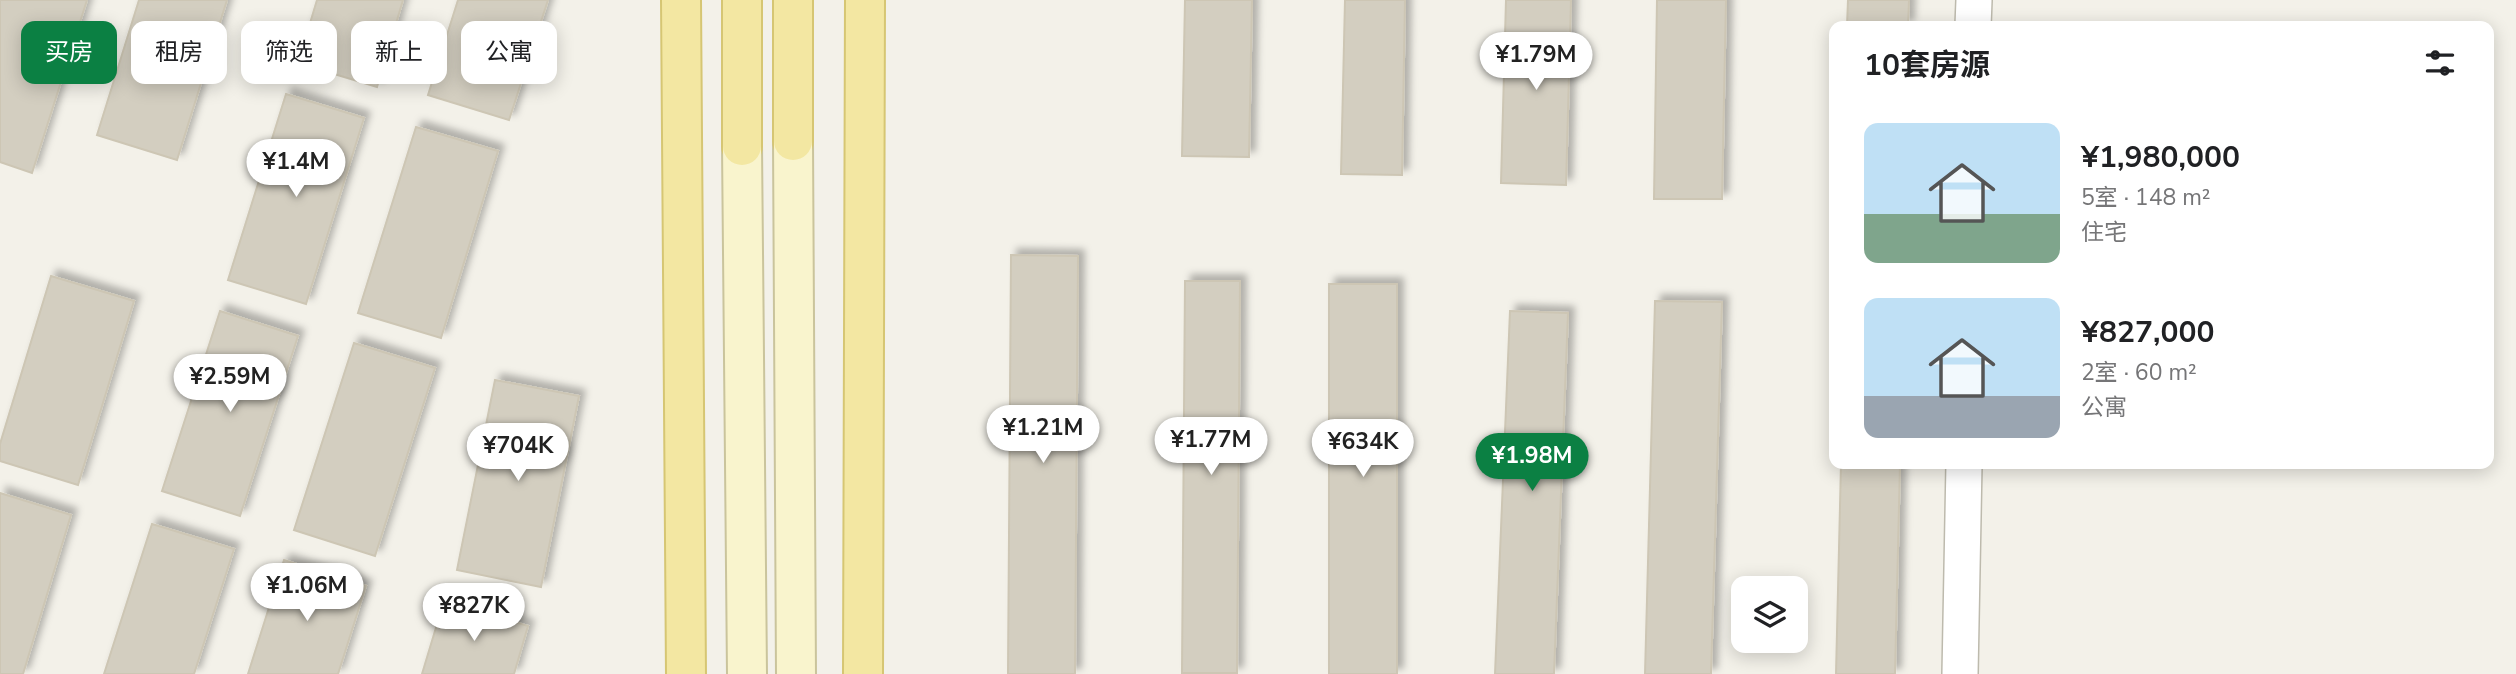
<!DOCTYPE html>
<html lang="zh">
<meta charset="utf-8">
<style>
:root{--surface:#fff;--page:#f6f6f6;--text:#202124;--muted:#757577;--accent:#0b8043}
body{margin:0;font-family:"Nunito Sans","Noto Sans SC",sans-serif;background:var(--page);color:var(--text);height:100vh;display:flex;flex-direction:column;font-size:26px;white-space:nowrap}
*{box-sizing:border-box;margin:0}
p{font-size:23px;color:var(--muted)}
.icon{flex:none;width:38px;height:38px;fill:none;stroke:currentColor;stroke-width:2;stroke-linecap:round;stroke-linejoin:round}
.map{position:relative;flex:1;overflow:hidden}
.details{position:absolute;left:1829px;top:21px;width:665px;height:448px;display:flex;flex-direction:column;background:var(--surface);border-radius:14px;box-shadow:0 4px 18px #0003}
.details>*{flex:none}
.banner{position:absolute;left:21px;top:21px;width:665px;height:63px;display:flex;gap:14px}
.tools{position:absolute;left:1731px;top:576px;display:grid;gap:14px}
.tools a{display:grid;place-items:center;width:77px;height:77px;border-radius:14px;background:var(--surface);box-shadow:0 4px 18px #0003;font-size:35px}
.price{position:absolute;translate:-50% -60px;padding:0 16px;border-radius:24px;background:#fff;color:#222;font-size:23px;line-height:46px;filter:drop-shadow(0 2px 4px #0008)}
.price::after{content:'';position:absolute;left:50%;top:42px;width:21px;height:16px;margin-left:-10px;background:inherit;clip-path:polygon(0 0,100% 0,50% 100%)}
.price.current{background:var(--accent);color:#fff}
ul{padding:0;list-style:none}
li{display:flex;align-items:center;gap:21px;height:175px;padding:0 35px}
li span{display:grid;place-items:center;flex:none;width:196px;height:140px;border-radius:14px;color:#555}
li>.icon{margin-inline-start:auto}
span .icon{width:84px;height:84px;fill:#fffc;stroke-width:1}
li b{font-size:30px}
h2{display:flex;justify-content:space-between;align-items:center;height:84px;padding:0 35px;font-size:30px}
.pill{padding:0 24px;border-radius:14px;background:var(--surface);box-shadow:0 4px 18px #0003;font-size:24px;line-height:63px}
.pill.current{background:var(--accent);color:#fff}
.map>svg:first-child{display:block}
.building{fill:#d3cec0;stroke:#cdc6b4;stroke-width:2;filter:url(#shadow)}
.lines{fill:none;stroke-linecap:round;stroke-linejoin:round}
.minor-casing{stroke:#bdbaad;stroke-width:38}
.secondary-casing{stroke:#cac49c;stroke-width:42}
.primary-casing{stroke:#d6c673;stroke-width:42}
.minor{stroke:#fff;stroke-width:35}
.secondary{stroke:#f9f4cd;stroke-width:38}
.primary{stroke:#f3e7a2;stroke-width:38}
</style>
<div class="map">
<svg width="2516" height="674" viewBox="0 0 2516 674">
<defs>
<filter id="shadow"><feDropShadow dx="6" dy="-6" stdDeviation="3.5" flood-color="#0004"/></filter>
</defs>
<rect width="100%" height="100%" fill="#f3f1e9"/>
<path class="building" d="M 0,0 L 87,0 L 32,173 L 0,162 Z
M 139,0 L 227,0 L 177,160 L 97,135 Z
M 317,0 L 403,0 L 377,87 L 298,63 Z
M 458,0 L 548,0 L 509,120 L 428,95 Z
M 1185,0 L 1252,0 L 1249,157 L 1182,156 Z
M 1345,0 L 1405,0 L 1402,175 L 1341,174 Z
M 1506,0 L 1571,0 L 1566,185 L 1501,183 Z
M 1657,0 L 1726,0 L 1722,199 L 1654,199 Z
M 1848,0 L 1909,0 L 1908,26 L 1847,26 Z
M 286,94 L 364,118 L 306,304 L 228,280 Z
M 416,127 L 498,151 L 441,338 L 358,313 Z
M 1011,255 L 1078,256 L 1075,674 L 1008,674 Z
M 51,276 L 134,301 L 78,485 L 0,461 L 0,444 Z
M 1185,281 L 1240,281 L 1237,673 L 1182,673 Z
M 1329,284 L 1397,284 L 1397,674 L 1329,674 Z
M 1655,301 L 1722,302 L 1711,674 L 1645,674 Z
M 220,311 L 298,336 L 240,516 L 162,491 Z
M 1510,311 L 1568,313 L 1554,674 L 1495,674 Z
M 354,343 L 435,368 L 375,556 L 294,530 Z
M 495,380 L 579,396 L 541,587 L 457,570 Z
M 1841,464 L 1900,464 L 1895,674 L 1836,674 Z
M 0,493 L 71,515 L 23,674 L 0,674 Z
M 152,524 L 234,549 L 194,674 L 104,674 Z
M 284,560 L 366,586 L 338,674 L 248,674 Z
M 444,601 L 528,626 L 514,674 L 422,674 Z"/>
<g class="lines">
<g class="minor-casing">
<path id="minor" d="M 1973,26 L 1974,0
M 1960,674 L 1964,464"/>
</g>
<g class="secondary-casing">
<path id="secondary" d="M 793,141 L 796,674
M 742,146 L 747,674"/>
</g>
<g class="primary-casing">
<path id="primary" d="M 681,0 L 686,674
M 742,0 L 742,146
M 793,141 L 793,0
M 863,674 L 865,0"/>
</g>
<use href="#minor" class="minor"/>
<use href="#secondary" class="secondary"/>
<use href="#primary" class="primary"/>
</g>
</svg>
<div class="tools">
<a><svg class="icon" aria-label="layers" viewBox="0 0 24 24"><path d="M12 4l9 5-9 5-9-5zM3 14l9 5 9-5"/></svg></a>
</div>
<b class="price" style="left:1536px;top:92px">¥1.79M</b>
<b class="price" style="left:296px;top:199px">¥1.4M</b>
<b class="price" style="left:230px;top:414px">¥2.59M</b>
<b class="price" style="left:1043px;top:465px">¥1.21M</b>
<b class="price" style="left:1211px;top:477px">¥1.77M</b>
<b class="price" style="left:1363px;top:479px">¥634K</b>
<b class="price" style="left:518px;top:483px">¥704K</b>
<b class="price current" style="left:1532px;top:493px">¥1.98M</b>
<b class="price" style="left:307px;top:623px">¥1.06M</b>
<b class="price" style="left:474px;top:643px">¥827K</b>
<div class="banner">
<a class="pill current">买房</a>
<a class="pill">租房</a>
<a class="pill">筛选</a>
<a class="pill">新上</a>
<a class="pill">公寓</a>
</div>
<section class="details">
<h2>10套房源<svg class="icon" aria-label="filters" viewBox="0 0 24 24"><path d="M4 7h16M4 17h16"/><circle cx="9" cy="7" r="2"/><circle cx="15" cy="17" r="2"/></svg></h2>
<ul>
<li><span style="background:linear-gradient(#bfe0f5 65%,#7fa58c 0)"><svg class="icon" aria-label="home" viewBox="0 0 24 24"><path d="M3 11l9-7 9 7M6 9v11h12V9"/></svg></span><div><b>¥1,980,000</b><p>5室 · 148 m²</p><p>住宅</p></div></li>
<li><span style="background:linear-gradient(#bfe0f5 70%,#9aa5b1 0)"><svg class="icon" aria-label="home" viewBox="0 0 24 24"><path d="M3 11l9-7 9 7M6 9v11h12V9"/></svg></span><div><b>¥827,000</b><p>2室 · 60 m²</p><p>公寓</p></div></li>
</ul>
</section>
</div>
